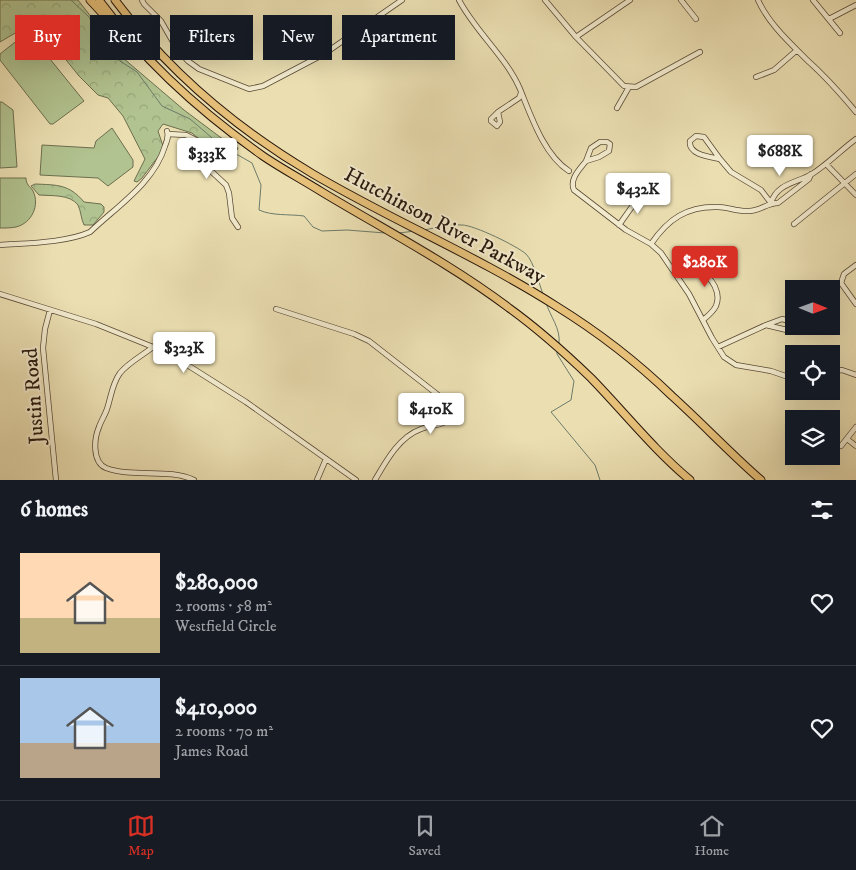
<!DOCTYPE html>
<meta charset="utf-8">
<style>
:root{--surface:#171b24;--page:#242831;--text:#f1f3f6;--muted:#9ea1a6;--line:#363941;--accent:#d93025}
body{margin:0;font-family:"IM FELL DW Pica",serif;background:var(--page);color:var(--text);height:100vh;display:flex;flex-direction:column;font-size:19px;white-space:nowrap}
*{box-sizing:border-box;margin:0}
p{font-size:16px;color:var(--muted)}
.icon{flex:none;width:28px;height:28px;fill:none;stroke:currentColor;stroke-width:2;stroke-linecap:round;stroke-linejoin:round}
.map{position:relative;height:480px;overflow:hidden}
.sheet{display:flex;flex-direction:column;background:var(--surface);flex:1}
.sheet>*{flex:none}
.top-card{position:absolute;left:15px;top:15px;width:500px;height:45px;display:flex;gap:10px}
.needle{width:32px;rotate:91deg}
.tools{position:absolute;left:785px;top:280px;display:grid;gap:10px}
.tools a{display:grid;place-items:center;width:55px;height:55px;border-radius:0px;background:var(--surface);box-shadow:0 5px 20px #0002;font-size:25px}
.price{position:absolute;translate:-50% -42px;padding:0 11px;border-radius:5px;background:#fff;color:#222;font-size:16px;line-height:32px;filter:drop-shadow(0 1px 2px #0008)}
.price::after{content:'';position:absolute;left:50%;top:30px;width:15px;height:11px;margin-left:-8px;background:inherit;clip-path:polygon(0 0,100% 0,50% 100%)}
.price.active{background:var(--accent);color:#fff}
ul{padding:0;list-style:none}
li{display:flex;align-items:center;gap:15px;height:125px;padding:0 20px}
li+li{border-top:1px solid var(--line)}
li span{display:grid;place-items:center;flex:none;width:140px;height:100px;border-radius:0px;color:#555}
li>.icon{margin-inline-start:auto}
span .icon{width:60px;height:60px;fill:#fffc;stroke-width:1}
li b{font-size:21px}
h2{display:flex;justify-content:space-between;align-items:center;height:60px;padding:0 20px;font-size:21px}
.pill{padding:0 18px;border-radius:0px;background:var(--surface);box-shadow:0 5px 20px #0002;font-size:18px;line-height:45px}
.pill.active{background:var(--accent);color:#fff}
.tabs{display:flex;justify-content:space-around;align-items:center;height:70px;border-top:1px solid var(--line);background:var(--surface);font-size:14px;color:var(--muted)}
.tabs a{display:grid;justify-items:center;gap:2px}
.tabs .active{color:var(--accent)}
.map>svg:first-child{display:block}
.forest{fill:url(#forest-crowns);stroke:#6c6e4e}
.pitch{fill:#b1c390;stroke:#6c6e4e}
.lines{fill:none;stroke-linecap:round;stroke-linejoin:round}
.stream{stroke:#6c7b6a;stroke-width:1}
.minor-casing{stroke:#594a36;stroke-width:6}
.highway-casing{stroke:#28180c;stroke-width:9}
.minor{stroke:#f2eacd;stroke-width:4.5}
.highway{stroke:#e6c079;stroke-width:7}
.labels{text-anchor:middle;stroke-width:4;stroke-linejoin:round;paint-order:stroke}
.street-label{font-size:21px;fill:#28180c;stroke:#f2eacd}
</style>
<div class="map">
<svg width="856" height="480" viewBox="0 0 856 480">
<defs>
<pattern id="forest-crowns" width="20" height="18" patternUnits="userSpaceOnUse" patternTransform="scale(1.25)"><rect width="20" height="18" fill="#b1c390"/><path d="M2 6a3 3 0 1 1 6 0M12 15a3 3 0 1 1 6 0" fill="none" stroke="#98a77b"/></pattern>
</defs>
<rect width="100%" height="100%" fill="#ebdfb2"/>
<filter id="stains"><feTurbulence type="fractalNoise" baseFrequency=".004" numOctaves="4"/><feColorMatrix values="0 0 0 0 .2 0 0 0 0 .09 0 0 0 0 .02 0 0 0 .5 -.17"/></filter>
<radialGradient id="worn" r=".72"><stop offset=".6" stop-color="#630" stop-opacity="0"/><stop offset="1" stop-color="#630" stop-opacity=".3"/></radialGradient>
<path class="forest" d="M 0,0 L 78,0 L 123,58 L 184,110 L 220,137 L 238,148 L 237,150 L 224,148 L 210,149 L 192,133 L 163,124 L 158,131 L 164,149 L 142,178 L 137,182 L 134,181 L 145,159 L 123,116 L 108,98 L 98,95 L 79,76 L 42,30 L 32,27 L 22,29 L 0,42 Z
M 35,184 C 57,185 69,184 84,202 L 101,204 L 104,207 L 104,212 L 93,225 L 84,225 C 81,219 81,211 78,205 C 70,194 51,196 39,195 L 31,186 Z"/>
<path class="pitch" d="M 28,32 L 84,101 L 53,124 L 50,124 L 0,60 L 0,54 Z
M 0,102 L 2,102 L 13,110 L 17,167 L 0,168 Z
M 112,128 L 133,160 L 133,167 L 108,186 L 98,178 L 40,175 L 42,145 L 94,148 L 96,141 Z
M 0,178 L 26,178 C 26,185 30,186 33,191 C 40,205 32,223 16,227 C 11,228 5,228 0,228 Z"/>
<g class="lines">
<path class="stream" d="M 71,0 L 90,18 L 91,24 L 98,35 L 113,47 L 120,61 L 137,72 L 162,106 L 190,119 L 211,137 L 222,150 L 238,155 L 252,163 L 261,185 L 259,210 C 272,216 289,214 304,216 L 313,227 L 322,231 L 347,230 L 385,233
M 424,230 C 436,228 449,224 462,225 C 474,225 517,246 526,254 C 534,262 539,284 543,294
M 399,233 L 415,231
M 546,303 C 550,316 561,329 559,343
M 557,352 L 557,354 L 574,381 L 571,400 L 551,412 L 595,465 L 600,480"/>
<g class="minor-casing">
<path id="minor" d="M 142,0 L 144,4 L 161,21 L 177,49 L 188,61 L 199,69 L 249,89 L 263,86 L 324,54 L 402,0
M 459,0 C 475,31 507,58 520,89 C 531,116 544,155 569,171
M 545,0 L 576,37 L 624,86 L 636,87 L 700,52
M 681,0 L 696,19
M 758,0 C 769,24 789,42 807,60 C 825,76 841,94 856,112
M 813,0 L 840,33
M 829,19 L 856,5
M 576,37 L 630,0
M 756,77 L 774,70 L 797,50
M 617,108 L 629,87
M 498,112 L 500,122 L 497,126 L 491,121 L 491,119 Z
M 498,112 L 519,98 L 521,93
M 168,134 L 186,135 L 198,141 L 211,171 L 226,185 L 229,193 L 232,218 L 238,227
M 696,136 L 704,137 L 720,159 C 710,157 688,155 690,141 Z
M 600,142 L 607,142 L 610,144 L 609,151 L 599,157 L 586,161 L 591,148 Z
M 720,159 L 731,172 L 761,190 L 771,203
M 586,161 C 580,169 569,179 574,190 L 626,230 L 651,244 L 661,253 L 689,294 L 712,338 L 724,357 L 736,365 L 771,371 L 794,379
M 826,164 L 856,195
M 647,181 L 659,183 L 660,188 L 656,191 L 641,194 Z
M 771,203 C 777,183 797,183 812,174 C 828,164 841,150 856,139
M 794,224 L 856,174
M 619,225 L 641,194
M 651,244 C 668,219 687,206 718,207 C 728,207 738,212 749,211 C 760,211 767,203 778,203 L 809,179 L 811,174
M 0,245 C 27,243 65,243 90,232 C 116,207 154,183 165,146 C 167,141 169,136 167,131
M 856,265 L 844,274 L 841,283 L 856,304
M 676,275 C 684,274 692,272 700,274 C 713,276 721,294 716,306 C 713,312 708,316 703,320
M 0,294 L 96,324 L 153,347 L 181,361 L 246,402 L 356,480
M 276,309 L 354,334 L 369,341 L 451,405 C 454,410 455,414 450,419 C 442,426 430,425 421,429 C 399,437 386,461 375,480
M 50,310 L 45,329 L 43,348 L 56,480
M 794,322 L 782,319 L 766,325 L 791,331 L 795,330 L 797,326
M 153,347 C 143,355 128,363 120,373 C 112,384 111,397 107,409 C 105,415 101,421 99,427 C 94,439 92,462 106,468 C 133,478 168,468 194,480
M 718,347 L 766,325
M 831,371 L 842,370 L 856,375
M 847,439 L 856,446
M 841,446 L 856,427
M 317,480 L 326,459"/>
</g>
<g class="highway-casing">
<path id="highway" d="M 90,0 L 115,27
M 99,0 C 144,61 202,113 263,156 C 282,169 303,180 322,192 C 385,230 451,264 509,308 C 538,329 565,353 591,378 C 624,412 654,450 690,480
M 115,0 C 168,71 237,129 313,174 C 393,221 479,257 556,306 C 598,332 637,362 672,396 C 702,423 730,453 761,480"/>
</g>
<use href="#minor" class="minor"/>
<use href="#highway" class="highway"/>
</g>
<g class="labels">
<g class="street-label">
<text transform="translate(445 225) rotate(28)" y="7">Hutchinson River Parkway</text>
<text transform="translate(33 396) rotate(-94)" y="7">Justin Road</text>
</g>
</g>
<rect width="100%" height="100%" filter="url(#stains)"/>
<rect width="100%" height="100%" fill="url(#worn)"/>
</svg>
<div class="tools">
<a><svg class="needle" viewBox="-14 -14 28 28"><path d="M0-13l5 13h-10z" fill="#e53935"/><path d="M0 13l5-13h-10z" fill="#9ea1a6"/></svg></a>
<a><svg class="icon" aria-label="locate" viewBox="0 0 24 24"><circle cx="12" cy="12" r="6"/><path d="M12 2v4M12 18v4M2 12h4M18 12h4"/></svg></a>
<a><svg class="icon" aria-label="layers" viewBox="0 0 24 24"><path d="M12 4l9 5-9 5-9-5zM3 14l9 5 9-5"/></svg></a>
</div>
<b class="price" style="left:780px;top:177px">$688K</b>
<b class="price" style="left:207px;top:180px">$333K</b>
<b class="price" style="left:638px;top:215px">$432K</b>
<b class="price active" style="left:705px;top:288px">$280K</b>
<b class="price" style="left:184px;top:374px">$323K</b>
<b class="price" style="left:431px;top:435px">$410K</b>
<div class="top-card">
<a class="pill active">Buy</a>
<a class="pill">Rent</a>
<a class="pill">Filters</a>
<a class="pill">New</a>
<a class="pill">Apartment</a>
</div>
</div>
<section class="sheet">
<h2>6 homes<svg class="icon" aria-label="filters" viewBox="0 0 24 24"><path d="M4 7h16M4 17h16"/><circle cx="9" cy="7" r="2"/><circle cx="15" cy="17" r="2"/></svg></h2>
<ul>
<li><span style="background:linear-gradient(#ffd9b3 65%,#c2b280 0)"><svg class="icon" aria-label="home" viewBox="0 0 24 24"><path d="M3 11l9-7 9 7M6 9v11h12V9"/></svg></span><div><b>$280,000</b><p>2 rooms · 58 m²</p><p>Westfield Circle</p></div><svg class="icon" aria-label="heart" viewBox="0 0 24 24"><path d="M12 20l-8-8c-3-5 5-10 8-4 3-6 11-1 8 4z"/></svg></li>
<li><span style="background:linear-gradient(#a9c7e8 65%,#b9a48a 0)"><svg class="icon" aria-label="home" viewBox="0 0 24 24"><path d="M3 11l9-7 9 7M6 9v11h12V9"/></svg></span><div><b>$410,000</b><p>2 rooms · 70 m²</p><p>James Road</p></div><svg class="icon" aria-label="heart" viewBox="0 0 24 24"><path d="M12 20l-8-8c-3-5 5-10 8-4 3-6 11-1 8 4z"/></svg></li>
</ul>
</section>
<nav class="tabs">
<a class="active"><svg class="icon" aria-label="map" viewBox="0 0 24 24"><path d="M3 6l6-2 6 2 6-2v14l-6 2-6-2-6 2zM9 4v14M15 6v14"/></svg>Map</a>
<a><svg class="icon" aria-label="saved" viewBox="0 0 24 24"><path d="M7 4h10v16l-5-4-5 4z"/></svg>Saved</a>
<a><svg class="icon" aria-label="home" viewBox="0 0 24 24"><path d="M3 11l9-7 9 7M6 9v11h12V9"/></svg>Home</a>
</nav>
